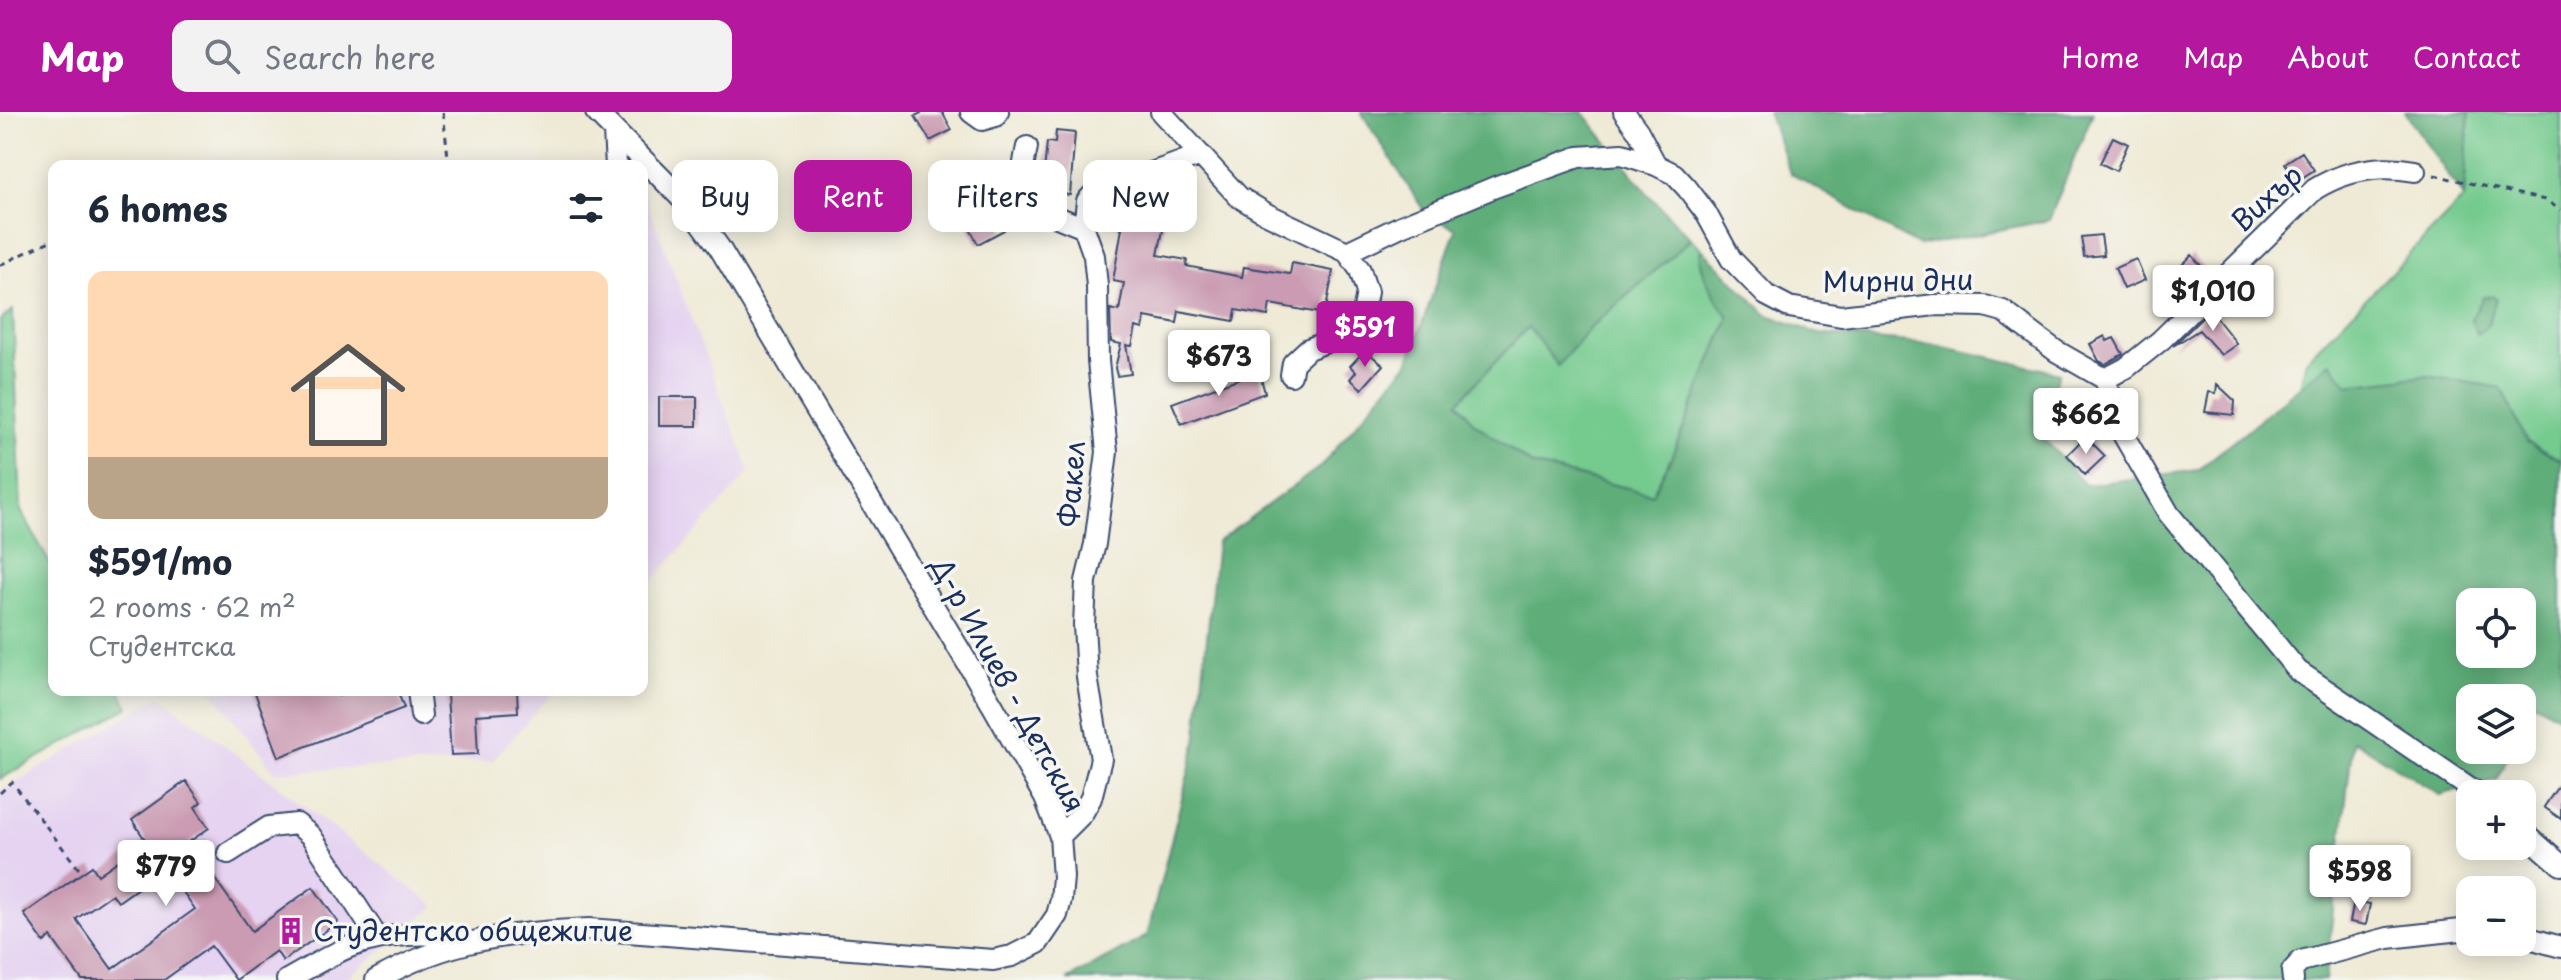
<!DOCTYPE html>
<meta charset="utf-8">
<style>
:root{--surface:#fff;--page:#f2f2f3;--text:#1f2937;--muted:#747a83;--accent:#b5179e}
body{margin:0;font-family:"Playpen Sans",sans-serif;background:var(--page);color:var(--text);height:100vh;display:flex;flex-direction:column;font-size:30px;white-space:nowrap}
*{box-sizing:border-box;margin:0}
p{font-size:26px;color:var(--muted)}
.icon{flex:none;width:44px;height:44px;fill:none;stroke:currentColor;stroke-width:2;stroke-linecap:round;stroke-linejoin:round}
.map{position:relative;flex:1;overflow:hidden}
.details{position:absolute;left:48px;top:48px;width:600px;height:536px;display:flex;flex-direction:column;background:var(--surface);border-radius:16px;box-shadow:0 4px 20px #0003}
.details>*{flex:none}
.hud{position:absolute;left:672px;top:48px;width:760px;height:72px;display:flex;gap:16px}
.tools{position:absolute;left:2456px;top:476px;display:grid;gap:16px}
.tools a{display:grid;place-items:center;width:80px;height:80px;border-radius:16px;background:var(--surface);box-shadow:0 4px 20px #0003;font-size:40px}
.price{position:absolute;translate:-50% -68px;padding:0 18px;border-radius:8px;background:#fff;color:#222;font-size:26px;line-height:52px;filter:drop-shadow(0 2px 4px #0008)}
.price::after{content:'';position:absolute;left:50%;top:48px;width:24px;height:18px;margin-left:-12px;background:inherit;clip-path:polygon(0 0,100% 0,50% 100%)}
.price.on{background:var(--accent);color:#fff}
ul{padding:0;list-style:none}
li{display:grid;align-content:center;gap:16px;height:424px;padding:0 40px}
li span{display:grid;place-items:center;height:248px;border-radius:16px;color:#555}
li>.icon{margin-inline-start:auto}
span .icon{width:144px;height:144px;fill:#fffc;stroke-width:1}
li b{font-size:34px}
h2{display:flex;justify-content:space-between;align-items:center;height:96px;padding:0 40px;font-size:34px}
.chip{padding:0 28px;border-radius:16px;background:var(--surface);box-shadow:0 4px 20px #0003;font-size:28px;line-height:72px}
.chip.on{background:var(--accent);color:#fff}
header{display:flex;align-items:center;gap:48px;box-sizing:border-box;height:112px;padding:0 40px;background:var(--accent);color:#fff}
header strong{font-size:38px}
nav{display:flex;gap:44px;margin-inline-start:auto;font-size:28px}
.search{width:560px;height:72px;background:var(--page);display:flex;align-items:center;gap:20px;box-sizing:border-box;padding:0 28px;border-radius:16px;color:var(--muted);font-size:30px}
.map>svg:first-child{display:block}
.built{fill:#e5d3f1}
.green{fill:#74ca8e;stroke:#487c76;stroke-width:2}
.forest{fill:#5fae79;stroke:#3d6e6c;stroke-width:2;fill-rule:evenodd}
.building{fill:#ca9bb2;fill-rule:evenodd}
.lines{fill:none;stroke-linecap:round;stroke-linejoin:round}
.minor-casing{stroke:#3b4b70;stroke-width:24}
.path{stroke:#3b4b70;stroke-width:3;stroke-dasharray:6 6;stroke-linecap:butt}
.minor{stroke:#fff;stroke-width:20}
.labels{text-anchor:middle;stroke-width:7;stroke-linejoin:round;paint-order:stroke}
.street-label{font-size:28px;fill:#1b2f5e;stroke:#f6f6f2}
.poi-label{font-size:28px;fill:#1b2f5e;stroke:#f6f6f2;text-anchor:start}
</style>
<header>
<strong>Map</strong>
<div class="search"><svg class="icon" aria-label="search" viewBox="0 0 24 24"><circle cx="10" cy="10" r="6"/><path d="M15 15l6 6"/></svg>Search here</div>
<nav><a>Home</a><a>Map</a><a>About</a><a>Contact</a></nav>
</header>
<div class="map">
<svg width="2561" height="868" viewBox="0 0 2561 868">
<rect width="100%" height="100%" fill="#f6f6f2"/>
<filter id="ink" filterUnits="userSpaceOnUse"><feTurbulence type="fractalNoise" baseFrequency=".0125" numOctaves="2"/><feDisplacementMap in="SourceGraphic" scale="16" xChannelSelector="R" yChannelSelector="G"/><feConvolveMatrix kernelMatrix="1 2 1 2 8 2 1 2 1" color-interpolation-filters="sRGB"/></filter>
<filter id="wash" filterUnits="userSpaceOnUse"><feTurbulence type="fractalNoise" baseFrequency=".006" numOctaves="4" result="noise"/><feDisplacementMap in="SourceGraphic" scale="32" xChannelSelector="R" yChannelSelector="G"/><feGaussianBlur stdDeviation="1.8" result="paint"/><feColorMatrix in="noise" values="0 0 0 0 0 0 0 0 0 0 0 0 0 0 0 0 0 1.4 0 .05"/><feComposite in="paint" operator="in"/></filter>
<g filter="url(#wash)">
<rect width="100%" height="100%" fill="#efead5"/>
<path class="built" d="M 642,78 L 750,359 L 642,481 Z
M 211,578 L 555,578 L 492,649 L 275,660 Z
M 160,584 L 435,794 L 345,868 L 0,868 L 0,680 Z"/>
<path class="green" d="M 2469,0 L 2561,0 L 2561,348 L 2527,330 L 2501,276 L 2427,264 L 2348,273 L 2300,274 L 2306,248 L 2464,86 Z
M 1691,127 L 1701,136 C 1697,161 1716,186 1729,205 L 1671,346 L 1652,382 L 1532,353 L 1474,311 L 1458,290 L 1528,214 L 1558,253 L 1589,217 Z
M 13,198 L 21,399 L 54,459 L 54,578 L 119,578 L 129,595 L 0,667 L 0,208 Z"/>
<path class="forest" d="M 1361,0 L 1583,0 L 1649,83 L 1691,127 L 1589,217 L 1558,254 L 1528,215 L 1458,290 L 1474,311 L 1532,353 L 1652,382 L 1671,346 L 1729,205 C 1716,186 1697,161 1701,136 L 1766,202 L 1819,222 L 1931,232 L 2059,261 L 2038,320 L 2085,373 L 2198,358 L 2330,250 L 2348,273 L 2427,264 L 2501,276 L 2527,330 L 2561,348 L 2561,606 L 2534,590 L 2522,615 L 2522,586 L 2470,586 L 2470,638 L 2511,638 L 2496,668 L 2440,683 L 2353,628 L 2325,868 L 1067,868 L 1147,824 L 1196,631 L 1217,430 L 1321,354 L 1408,251 L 1456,117 L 1426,102 ZM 2470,490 L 2522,490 L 2522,542 L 2470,542 Z
M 1768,0 L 2093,0 L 2049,108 L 1919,134 L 1790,61 Z
M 2405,0 L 2469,0 L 2464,86 Z
M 2493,184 L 2496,188 L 2488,213 L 2477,222 L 2471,208 L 2483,185 Z"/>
<g id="blocks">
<path class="building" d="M 923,0 L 942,0 L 952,18 L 930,29 L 915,4 Z
M 1056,19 L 1075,21 L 1070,83 L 1042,80 L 1047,30 L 1055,31 Z
M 2113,25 L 2128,32 L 2116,59 L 2100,51 Z
M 2302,40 L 2314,58 L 2297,69 L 2285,51 Z
M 983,65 L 998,93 L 992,96 L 1004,118 L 978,132 L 964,106 L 970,103 L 956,78 Z
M 1107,87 L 1167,99 L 1158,143 L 1187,148 L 1186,154 L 1242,165 L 1244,155 L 1290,162 L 1292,151 L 1333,159 L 1325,202 L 1270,192 L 1268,204 L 1236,198 L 1234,209 L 1179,199 L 1177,211 L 1145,205 L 1143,217 L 1136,215 L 1132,234 L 1126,233 L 1131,262 L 1117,264 L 1115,256 L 1121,232 L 1111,230 L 1110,197 L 1119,199 L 1124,171 L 1113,169 L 1122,116 L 1100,111 Z
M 2101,123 L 2104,143 L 2084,145 L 2081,125 Z
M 2192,143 L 2206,160 L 2190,176 L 2175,160 Z
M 2136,147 L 2145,168 L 2124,177 L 2115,156 Z
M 2210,198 L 2237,232 L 2221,243 L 2199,218 L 2173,234 Z
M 2105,224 L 2107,229 L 2114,226 L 2123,242 L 2105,252 L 2099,249 L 2090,232 Z
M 1365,238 L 1383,253 L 1362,277 L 1350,267 L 1356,260 L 1350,254 Z
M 1259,259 L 1265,281 L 1181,312 L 1172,291 Z
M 2217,272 L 2235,289 L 2234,303 L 2205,300 L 2209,280 L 2216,281 Z
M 659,285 L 697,285 L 697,314 L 659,314 Z
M 2083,327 L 2085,330 L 2088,327 L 2105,344 L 2085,363 L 2067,343 Z
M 254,578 L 338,578 L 339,584 L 355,578 L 397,578 L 404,596 L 279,645 Z
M 517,578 L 518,600 L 476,603 L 478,642 L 451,643 L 447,582 Z
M 186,669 L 201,690 L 195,695 L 209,716 L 189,730 L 252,819 L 313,775 L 338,810 L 283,849 L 276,839 L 236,868 L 211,834 L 164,868 L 82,868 L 51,825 L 44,830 L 24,802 L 92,754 L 98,763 L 146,729 L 132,708 ZM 166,756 L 195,797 L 112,857 L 76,807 L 112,782 L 118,790 Z
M 2561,670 L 2561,707 L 2544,695 Z
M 2354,789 L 2370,792 L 2366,813 L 2350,810 Z"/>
</g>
</g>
<g filter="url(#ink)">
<use href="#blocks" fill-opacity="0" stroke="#3b4b70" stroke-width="2"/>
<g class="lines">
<g class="minor-casing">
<path id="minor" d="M 971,0 L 982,8 L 996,4 L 998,0
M 1161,0 L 1239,85 L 1267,102 L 1347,140 L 1360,158 L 1367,180 L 1363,202 L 1348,222 L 1308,237 L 1293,251 L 1291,263
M 1624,0 L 1638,19 L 1656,53 L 1674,62 L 1687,76 L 1706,101 L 1731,147 L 1766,183 L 1789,195 L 1841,204 L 1935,193 L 1985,194 L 2003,199 L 2056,239 L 2105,267
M 614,19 L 616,54
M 1027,35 C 1013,97 1033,94 1084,116
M 1347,140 L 1401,114 L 1495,75 L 1578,45 L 1622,42 L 1656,53
M 2105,267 L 2124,324 L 2169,402 L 2298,559 L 2479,682
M 2105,267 L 2126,256 L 2161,228 L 2315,77 C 2346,58 2379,52 2415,59
M 418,578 L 421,603
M 2522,719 L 2561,753
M 1060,724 L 1082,702 L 1091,686 L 1101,647 L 1087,565 L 1084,513 L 1086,469 L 1095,432 L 1107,340 L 1098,249 L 1097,174 L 1094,144 L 1084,116 L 1087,89 L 1100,75 L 1140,65 L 1201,43
M 228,741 L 269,715 L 297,712 L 311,724 L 377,825
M 2522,824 L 2561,835
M 287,868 C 332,843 354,826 408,823 C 428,822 442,822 462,830
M 376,868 C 448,827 507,821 589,817 L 993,848 L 1012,844 L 1038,831 L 1057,803 L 1061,788 L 1063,765 L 1060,724 L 1045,686 L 993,594 L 719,135 L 689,94 L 596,0
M 2293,868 L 2292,859 L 2301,849 L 2388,826 L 2470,817"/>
</g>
<path class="path" d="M 443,0 L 449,54
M 2434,63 L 2545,88 L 2561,98
M 0,153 L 54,127
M 0,681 L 12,670 L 82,761"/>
<use href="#minor" class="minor"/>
</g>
</g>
<defs>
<g id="building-bare" transform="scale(2.16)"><path d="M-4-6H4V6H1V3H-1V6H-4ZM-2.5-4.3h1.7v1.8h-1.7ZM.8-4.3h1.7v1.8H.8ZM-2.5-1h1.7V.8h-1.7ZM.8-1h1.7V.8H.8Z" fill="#b5179e" stroke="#f6f6f2" stroke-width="2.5" paint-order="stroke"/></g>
</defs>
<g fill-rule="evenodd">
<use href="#building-bare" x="291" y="819"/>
</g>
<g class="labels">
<g class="street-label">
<text transform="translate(2267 86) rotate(-42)" y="10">Вихър</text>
<text transform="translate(1898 169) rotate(-1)" y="10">Мирни дни</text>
<text transform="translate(1072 372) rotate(-86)" y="10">Факел</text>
<text transform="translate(1008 573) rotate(61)" y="10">Д-р Илиев - Детския</text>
</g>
<g class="poi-label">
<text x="313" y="829">Студентско общежитие</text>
</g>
</g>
</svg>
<div class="tools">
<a><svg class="icon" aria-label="locate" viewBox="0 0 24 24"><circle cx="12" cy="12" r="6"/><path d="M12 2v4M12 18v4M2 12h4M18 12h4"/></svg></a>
<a><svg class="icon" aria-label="layers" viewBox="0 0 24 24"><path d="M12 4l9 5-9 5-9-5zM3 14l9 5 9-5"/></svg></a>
<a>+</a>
<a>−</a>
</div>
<b class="price" style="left:2213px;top:221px">$1,010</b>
<b class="price on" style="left:1365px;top:257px">$591</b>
<b class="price" style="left:1219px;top:286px">$673</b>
<b class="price" style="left:2086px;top:344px">$662</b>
<b class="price" style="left:166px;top:796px">$779</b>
<b class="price" style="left:2360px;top:801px">$598</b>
<div class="hud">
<a class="chip">Buy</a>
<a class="chip on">Rent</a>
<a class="chip">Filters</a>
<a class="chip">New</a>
</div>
<section class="details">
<h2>6 homes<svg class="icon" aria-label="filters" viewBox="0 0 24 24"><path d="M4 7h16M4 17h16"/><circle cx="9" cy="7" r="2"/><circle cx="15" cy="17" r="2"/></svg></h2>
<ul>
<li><span style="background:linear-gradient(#ffd9b3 75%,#b9a48a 0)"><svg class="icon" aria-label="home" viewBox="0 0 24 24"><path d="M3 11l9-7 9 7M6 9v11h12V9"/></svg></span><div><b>$591/mo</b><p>2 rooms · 62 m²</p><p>Студентска</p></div></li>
</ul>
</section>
</div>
